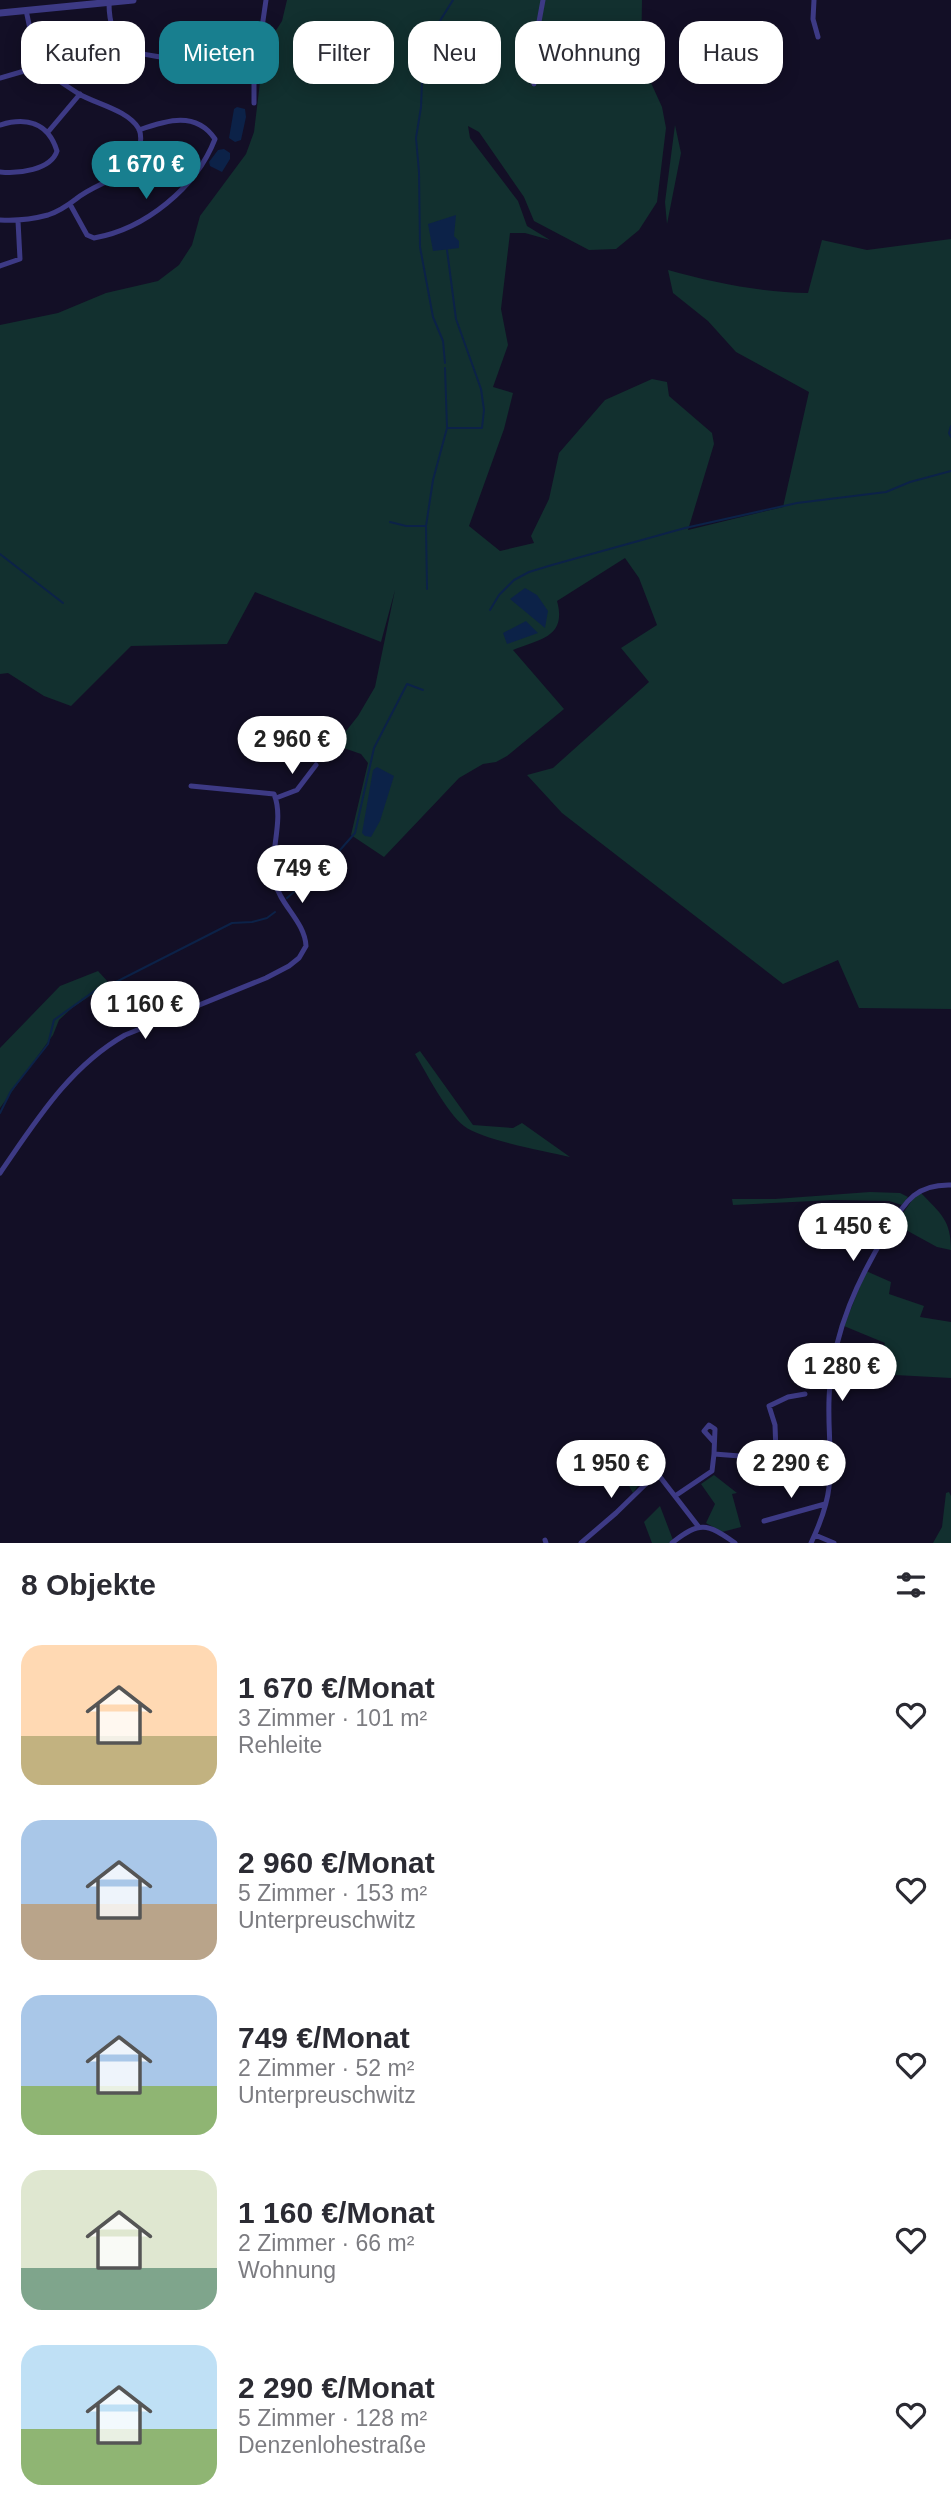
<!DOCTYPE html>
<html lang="de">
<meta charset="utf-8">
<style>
:root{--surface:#fff;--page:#f2f2f3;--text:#2b2b33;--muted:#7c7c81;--accent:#187f8f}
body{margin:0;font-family:Helvetica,sans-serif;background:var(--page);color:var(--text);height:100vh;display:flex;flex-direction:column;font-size:26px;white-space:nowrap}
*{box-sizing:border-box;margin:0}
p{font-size:23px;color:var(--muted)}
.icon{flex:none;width:38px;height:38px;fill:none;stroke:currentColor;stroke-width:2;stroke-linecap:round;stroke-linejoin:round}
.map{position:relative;height:1543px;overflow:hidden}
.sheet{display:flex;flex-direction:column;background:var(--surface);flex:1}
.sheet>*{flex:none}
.top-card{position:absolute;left:21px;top:21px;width:910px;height:63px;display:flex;gap:14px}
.price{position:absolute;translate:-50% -60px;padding:0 16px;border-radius:24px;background:#fff;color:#222;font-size:23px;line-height:46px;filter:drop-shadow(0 2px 4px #0008)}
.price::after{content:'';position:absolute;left:50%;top:42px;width:21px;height:16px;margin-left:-10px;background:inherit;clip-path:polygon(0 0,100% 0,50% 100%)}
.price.on{background:var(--accent);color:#fff}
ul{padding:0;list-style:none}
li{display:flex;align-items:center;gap:21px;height:175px;padding:0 21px}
li span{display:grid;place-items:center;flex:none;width:196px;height:140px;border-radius:21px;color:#555}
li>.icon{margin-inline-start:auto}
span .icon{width:84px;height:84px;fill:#fffc;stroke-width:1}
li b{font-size:30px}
h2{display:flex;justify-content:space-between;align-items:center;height:84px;padding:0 21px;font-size:30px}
.chip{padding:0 24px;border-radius:21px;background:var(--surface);box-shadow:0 4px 18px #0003;font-size:24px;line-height:63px}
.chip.on{background:var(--accent);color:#fff}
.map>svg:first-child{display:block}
.green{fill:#12302f}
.water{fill:#0c2248}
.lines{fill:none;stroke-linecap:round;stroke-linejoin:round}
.stream{stroke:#0c2248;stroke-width:2}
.minor{stroke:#3d3a85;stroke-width:5}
.tertiary{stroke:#3d3a85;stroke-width:7}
</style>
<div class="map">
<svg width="951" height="1543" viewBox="0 0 951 1543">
<rect width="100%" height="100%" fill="#130f26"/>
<path class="green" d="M 287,0 L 642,0 L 641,61 L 662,107 L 666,128 L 657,202 L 639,230 L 616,249 L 589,250 L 534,221 L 524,197 L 479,132 L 468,126 L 470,138 L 518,201 L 527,226 L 550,240 L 525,233 L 510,233 L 501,309 L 508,345 L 493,387 L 513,393 L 504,429 L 469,526 L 500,551 L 534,543 L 531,536 L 549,499 L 559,453 L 605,400 L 652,379 L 667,382 L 669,396 L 712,433 L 714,444 L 688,530 L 783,507 L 809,392 L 736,352 L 708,321 L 673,293 L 668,270 C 714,283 760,292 808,293 L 822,240 L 867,250 L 951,239 L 951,1009 L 859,1008 L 838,960 L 783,984 L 562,813 L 527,775 L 553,768 L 649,682 L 621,648 L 657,625 L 639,578 L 625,558 L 557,601 C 567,637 540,639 513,650 L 564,709 L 507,756 L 496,762 L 483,764 L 459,778 L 384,857 L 351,835 L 368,763 L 361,754 L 335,745 L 358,716 L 375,687 L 395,590 L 381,642 L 255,592 L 227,644 L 131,646 L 71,706 L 44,696 L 8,673 L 0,674 L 0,325 L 58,313 L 106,293 L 158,281 L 179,265 L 192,245 L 200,216 L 246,154 L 254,132 L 264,49 L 282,21 Z
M 675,125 L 681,153 L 667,224 L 665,202 Z
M 98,971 L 109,983 L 72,1008 L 59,1020 L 53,1035 L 0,1108 L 0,1048 L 60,986 Z
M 420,1051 L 473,1125 L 513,1128 L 522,1123 L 570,1157 C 545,1151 482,1140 464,1126 C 447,1113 427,1074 415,1054 Z
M 870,1192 L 900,1193 L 908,1197 L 902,1205 L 889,1201 L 834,1200 L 733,1205 L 732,1199 L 775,1199 Z
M 921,1193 C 941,1214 951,1220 951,1250 L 937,1247 L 895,1224 L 916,1195 Z
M 866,1271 L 891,1282 L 889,1294 L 924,1306 L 920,1317 L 951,1322 L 951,1378 L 895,1375 L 875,1370 L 885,1343 L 844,1326 Z
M 851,1345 L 879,1355 L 874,1368 L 846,1358 Z
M 636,1447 L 649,1464 L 650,1468 L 633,1493 L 618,1467 Z
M 714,1475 L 737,1493 L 732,1494 L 741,1527 L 722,1532 L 706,1523 L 715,1504 L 701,1484 Z
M 949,1492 L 951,1496 L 951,1543 L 933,1543 L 942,1527 L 946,1493 Z
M 660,1506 L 673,1540 L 669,1543 L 652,1543 L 644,1522 Z"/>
<path class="water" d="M 237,107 L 245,109 L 246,117 L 241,140 L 235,142 L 229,138 L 234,109 Z
M 224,149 L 230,153 L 230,159 L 222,172 L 210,166 L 209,162 L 218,150 Z
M 456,215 L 454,236 L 459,241 L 459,248 L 433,251 L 428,224 Z
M 525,588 L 537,595 L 548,611 L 545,628 L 510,599 Z
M 526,621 L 538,633 L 507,644 L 503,633 Z
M 326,730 L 335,733 L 336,737 L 319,759 L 314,759 L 312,750 L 307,748 L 304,740 L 310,733 L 322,737 Z
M 377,767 L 394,776 L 380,821 L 371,837 L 365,836 L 362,833 L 373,770 Z"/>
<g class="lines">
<path class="stream" d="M 447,250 L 456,319 L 481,389 L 484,410 L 482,428 L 447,428
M 445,363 L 443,341 L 433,317 L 420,247 L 419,172 L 416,138 L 421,107 L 423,56 L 438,24 L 453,0
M 951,426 L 949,433 L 951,437
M 390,522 L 406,526 L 426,526
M 0,554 L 63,603
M 427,589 L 426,526 L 433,480 L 447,428 L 445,368
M 490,610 L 499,595 L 514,580 L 529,572 L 552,565 L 685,528 L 797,503 L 886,492 L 910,482 L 951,471
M 287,898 L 333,858 L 355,833 L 374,748 L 407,684 L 423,690
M 0,1113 L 11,1091 L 48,1044 L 54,1020 L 100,987 L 112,984 L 232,923 L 252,922 L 267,918 L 275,912"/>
<path class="minor" d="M 814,0 L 813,19 L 818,37
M 109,3 C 109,18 112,37 126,47 C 151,64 219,55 254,66
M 0,78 L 38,67
M 534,84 L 536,38 L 543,0
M 254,103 L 254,66 L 258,55 L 266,0
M 0,125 C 26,117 48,122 57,151 C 51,170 18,174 0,172
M 48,132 L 80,94
M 71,206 L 87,235 L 94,238 C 145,229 196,188 215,139 C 196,111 167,120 139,130
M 0,220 C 16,221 33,219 48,215 C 60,211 67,206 76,199 C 99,180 131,180 140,145 C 141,140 141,134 139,129 C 128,110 96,104 79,94 C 65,85 52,76 38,67 L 26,10
M 0,266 L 20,259 L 18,221
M 276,798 L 297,790 L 316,765
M 0,1173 C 36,1121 69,1067 125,1035 L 266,978 L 289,966 L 299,958 L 306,946 C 305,922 280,905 275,882 C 268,854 285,821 274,794 L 191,786
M 714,1442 L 704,1431 L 709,1425 L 715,1429 L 714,1454
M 640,1446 L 657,1473 L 698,1526
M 776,1453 L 775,1425 L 769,1406 L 788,1397 L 805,1394
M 675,1496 L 712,1471 L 714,1454 L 753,1457 L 802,1447
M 764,1521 L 825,1504
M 815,1535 L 834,1543
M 545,1540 L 546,1543
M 581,1543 L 616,1513 L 657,1473
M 672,1543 C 699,1521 707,1523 735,1543
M 811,1543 C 819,1526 827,1506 829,1487 C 833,1453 826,1419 830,1385 C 835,1329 858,1279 887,1232 C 905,1203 914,1184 951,1185"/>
<path class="tertiary" d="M 0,13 L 133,0"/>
</g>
</svg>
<b class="price on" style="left:146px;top:201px">1 670 €</b>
<b class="price" style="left:292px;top:776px">2 960 €</b>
<b class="price" style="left:302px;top:905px">749 €</b>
<b class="price" style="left:145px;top:1041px">1 160 €</b>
<b class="price" style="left:853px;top:1263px">1 450 €</b>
<b class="price" style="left:842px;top:1403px">1 280 €</b>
<b class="price" style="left:611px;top:1500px">1 950 €</b>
<b class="price" style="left:791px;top:1500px">2 290 €</b>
<div class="top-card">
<a class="chip">Kaufen</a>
<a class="chip on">Mieten</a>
<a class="chip">Filter</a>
<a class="chip">Neu</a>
<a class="chip">Wohnung</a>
<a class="chip">Haus</a>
</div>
</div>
<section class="sheet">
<h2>8 Objekte<svg class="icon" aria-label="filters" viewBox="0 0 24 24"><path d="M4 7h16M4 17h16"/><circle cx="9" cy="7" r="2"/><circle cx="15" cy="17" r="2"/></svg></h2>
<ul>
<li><span style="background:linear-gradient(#ffd9b3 65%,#c2b280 0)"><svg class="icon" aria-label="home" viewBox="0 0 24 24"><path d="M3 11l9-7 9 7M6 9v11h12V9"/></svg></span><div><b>1 670 €/Monat</b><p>3 Zimmer · 101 m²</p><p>Rehleite</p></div><svg class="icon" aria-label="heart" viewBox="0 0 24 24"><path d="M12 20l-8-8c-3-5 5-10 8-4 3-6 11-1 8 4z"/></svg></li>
<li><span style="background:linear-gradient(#a9c7e8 60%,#b9a48a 0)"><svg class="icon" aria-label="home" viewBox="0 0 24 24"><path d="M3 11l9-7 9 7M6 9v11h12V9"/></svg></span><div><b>2 960 €/Monat</b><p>5 Zimmer · 153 m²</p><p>Unterpreuschwitz</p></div><svg class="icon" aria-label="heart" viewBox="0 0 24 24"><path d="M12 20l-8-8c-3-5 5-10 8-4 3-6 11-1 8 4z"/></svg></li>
<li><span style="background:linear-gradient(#a9c7e8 65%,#8fb573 0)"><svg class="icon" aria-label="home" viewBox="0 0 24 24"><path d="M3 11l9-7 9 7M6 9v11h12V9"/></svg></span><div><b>749 €/Monat</b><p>2 Zimmer · 52 m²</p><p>Unterpreuschwitz</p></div><svg class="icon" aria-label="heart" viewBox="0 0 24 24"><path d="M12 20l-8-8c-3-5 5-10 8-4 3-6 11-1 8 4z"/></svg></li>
<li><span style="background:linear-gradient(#dfe7d0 70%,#7fa58c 0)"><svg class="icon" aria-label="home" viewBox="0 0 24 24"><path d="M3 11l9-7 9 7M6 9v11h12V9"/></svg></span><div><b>1 160 €/Monat</b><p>2 Zimmer · 66 m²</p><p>Wohnung</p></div><svg class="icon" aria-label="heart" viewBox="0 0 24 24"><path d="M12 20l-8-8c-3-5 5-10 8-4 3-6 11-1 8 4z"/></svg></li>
<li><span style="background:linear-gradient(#bfe0f5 60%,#8fb573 0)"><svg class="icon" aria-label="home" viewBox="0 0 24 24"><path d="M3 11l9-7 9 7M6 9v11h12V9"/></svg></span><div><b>2 290 €/Monat</b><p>5 Zimmer · 128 m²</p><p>Denzenlohestraße</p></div><svg class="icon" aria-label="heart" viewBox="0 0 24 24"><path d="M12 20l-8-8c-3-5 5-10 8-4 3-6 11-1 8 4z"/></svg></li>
</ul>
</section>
